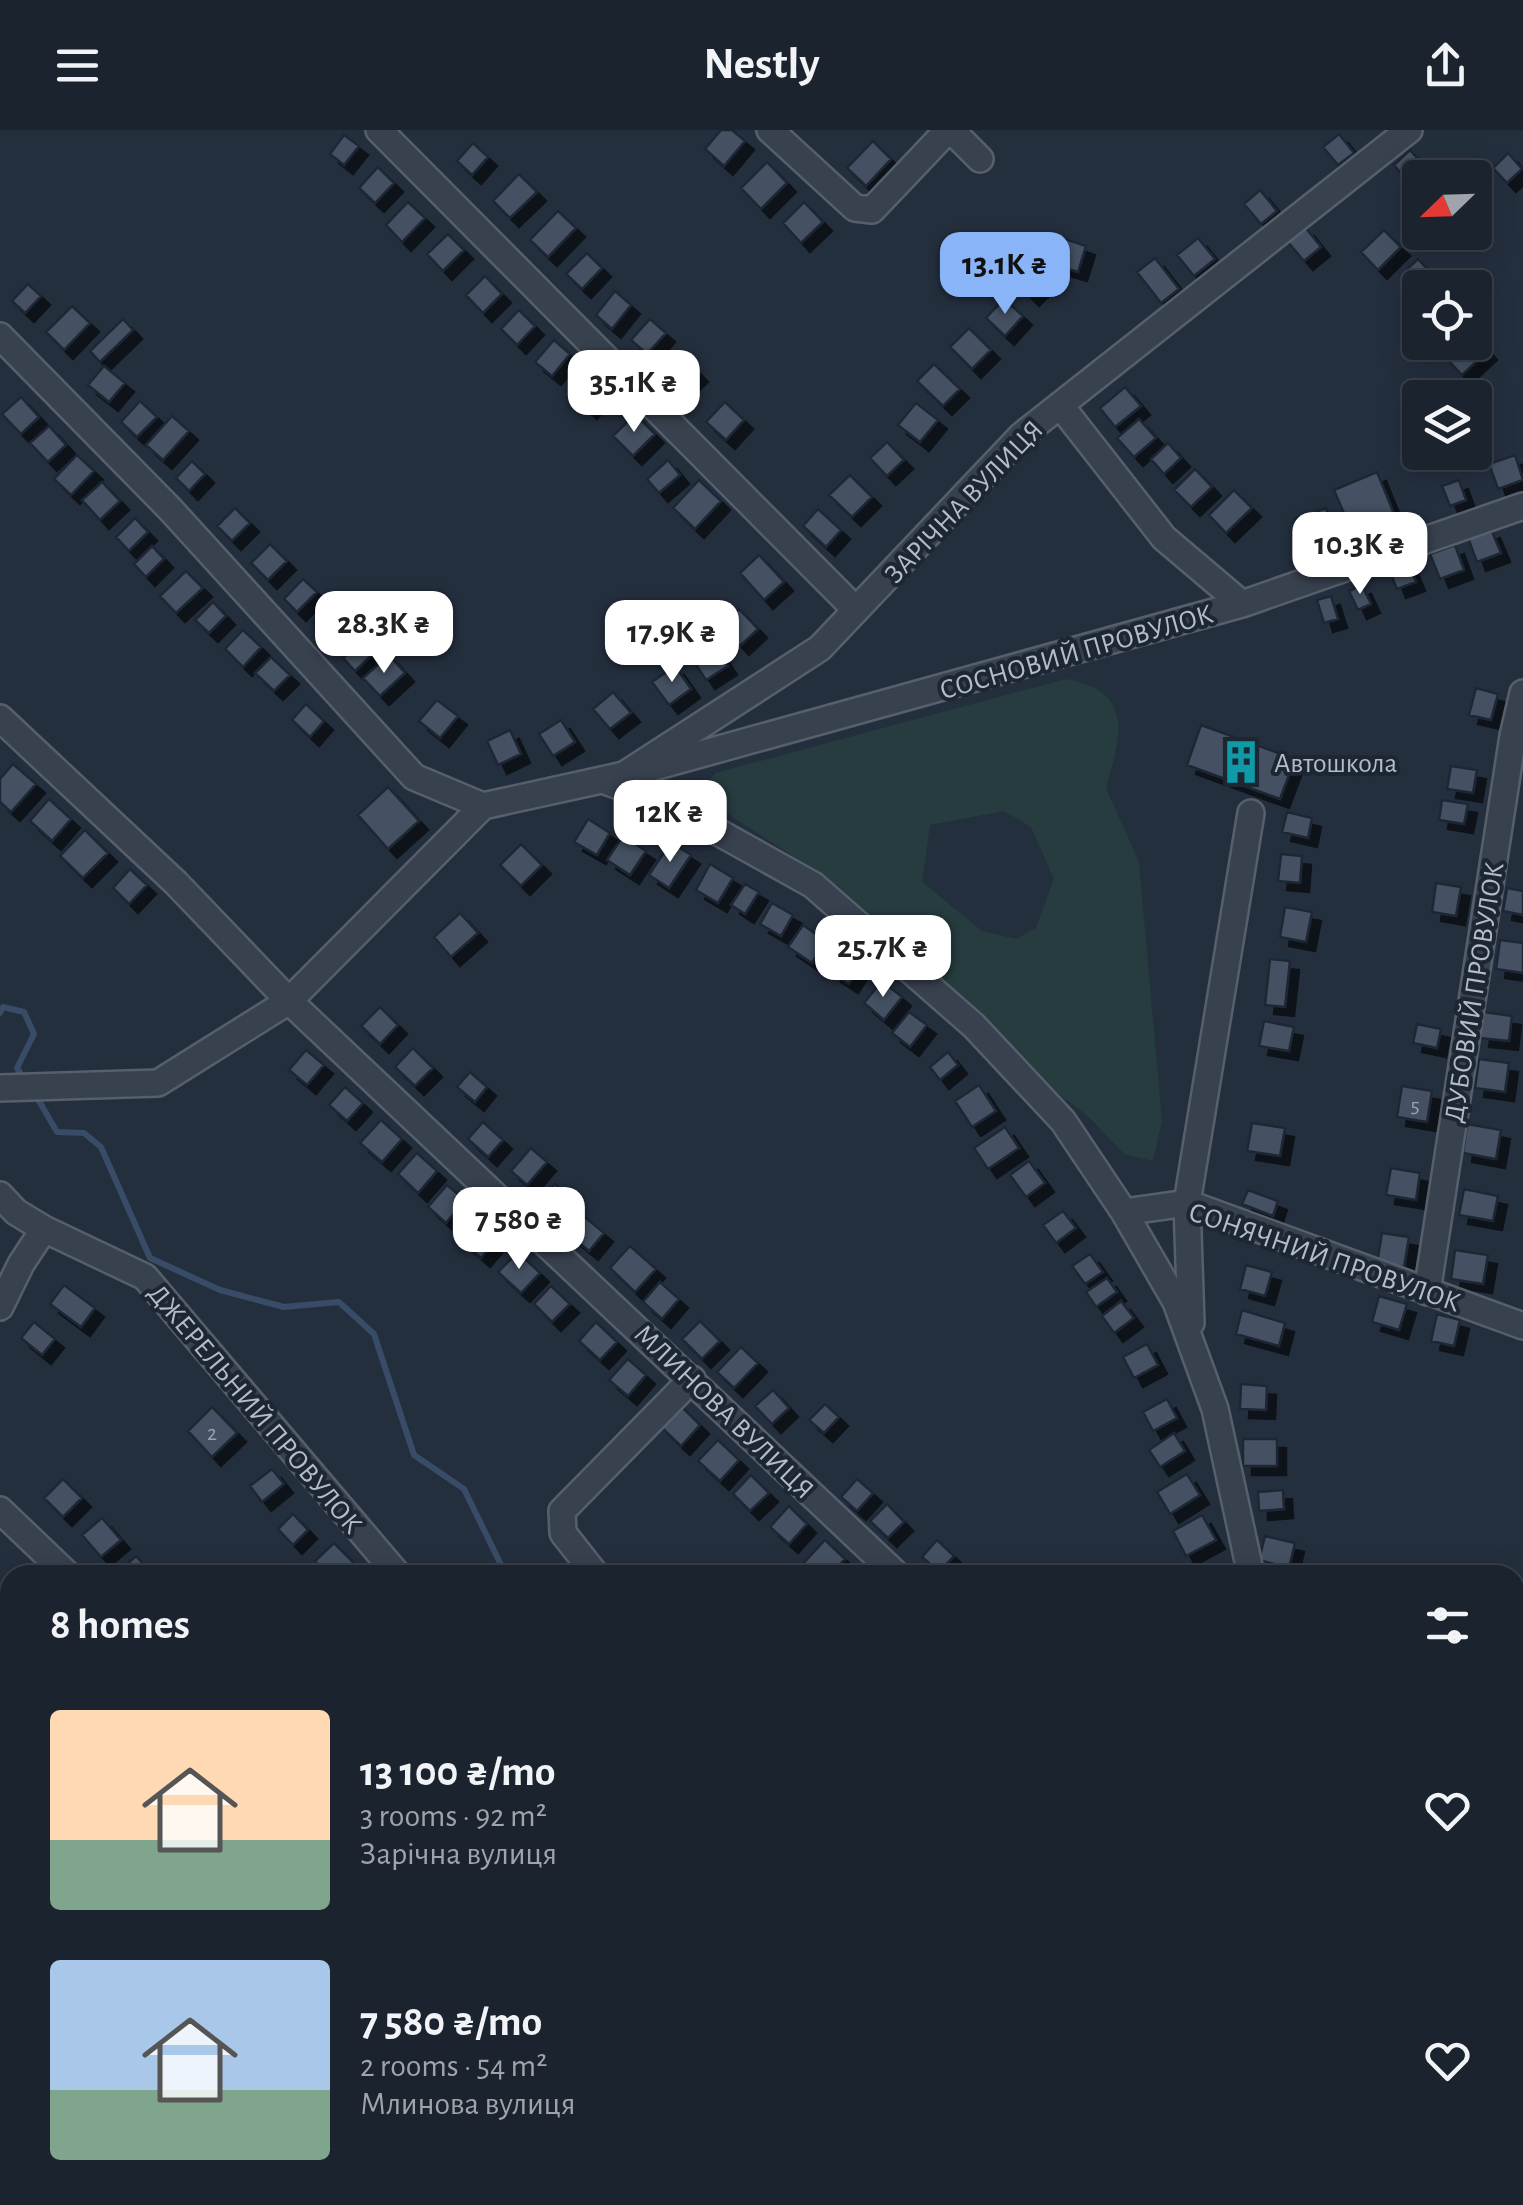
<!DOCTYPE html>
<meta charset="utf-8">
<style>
:root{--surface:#1b232e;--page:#242b36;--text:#f1f3f6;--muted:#a0a4aa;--line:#39404a;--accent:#8ab4f8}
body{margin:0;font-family:"Alegreya Sans",sans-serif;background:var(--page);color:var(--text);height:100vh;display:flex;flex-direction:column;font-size:38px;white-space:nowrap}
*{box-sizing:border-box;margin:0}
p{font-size:32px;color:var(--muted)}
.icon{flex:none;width:55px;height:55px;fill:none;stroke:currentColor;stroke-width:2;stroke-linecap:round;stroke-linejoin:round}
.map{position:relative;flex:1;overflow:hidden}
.panel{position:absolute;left:0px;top:1435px;width:1525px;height:640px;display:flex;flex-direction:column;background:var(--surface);border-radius:30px 30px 0 0;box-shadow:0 5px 25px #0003,0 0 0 2px var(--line)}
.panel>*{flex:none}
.needle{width:65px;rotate:247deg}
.buttons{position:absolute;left:1402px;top:30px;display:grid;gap:20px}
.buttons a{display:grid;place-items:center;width:90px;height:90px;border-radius:10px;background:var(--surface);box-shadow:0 5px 25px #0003,0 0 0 2px var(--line);font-size:50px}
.price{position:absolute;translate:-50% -85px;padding:0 22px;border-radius:20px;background:#fff;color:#222;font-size:32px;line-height:65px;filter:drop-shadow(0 2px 5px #0008)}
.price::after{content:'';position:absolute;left:50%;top:60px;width:30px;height:22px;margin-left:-15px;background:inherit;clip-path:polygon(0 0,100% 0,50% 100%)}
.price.on{background:var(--accent);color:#111}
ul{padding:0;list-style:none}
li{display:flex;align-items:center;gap:30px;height:250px;padding:0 50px}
li span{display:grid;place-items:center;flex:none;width:280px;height:200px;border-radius:10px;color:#555}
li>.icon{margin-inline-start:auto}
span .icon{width:120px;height:120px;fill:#fffc;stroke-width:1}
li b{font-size:42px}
h2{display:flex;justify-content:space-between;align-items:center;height:120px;padding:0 50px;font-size:42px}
header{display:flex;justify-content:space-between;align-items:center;height:130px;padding:0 50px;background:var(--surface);font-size:45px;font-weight:700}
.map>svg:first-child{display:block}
.green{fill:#263c3f;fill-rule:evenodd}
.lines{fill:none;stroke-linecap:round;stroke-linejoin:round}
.stream{stroke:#394c67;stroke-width:6}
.building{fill:#455162;stroke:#1f2835;stroke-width:2.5;filter:url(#shadow)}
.minor-casing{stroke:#565f6c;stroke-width:30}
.minor{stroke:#38414e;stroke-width:25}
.labels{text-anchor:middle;stroke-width:8;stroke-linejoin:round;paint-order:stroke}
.number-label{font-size:22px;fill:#98a1af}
.street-label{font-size:28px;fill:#b4bcc9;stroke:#1d2633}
.poi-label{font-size:28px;fill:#b4bcc9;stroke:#1d2633;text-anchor:start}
</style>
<header><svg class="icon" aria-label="menu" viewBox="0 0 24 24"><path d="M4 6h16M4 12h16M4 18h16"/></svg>Nestly<svg class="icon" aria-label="share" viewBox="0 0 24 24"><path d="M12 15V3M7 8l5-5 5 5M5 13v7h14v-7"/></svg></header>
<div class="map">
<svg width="1523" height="2075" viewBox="0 0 1523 2075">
<defs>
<filter id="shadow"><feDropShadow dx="9" dy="9" stdDeviation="0" flood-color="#0009"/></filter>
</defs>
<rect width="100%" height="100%" fill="#242f3e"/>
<path class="green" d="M 1066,549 C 1135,561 1121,607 1106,658 L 1139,732 L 1162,991 L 1153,1031 L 1124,1024 L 1089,987 L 1038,948 L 973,877 L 895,814 L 849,771 L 790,724 L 700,666 L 715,643 ZM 1004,681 L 1031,697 L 1054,749 L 1036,798 L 1016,809 L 982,801 L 922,752 L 930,695 Z"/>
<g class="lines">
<path class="stream" d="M 0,883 L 3,877 L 24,882 L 34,904 L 17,938 L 25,950
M 35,964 L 57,1002 L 84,1003 L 101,1017 L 150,1128 L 220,1160 L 284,1177 L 339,1172 L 374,1204 L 414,1325 L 464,1359 L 506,1445
M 1515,1847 L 1523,1848"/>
</g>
<path class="building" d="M 721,0 L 732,0 L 745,11 L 724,36 L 705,19 Z
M 1339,4 L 1354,23 L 1338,35 L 1323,17 Z
M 344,5 L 359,16 L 344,35 L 330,24 Z
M 873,11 L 891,29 L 866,56 L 847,38 Z
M 473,13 L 488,27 L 472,45 L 457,31 Z
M 1410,20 L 1425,37 L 1409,52 L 1394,35 Z
M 1508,23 L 1522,39 L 1507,53 L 1493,38 Z
M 767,32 L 787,53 L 761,79 L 741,58 Z
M 378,37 L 394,53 L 375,73 L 359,58 Z
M 519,44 L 537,62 L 510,88 L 493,71 Z
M 1260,60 L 1277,81 L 1261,94 L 1244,74 Z
M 408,72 L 425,88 L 402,112 L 386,95 Z
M 804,72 L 823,92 L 801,113 L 783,93 Z
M 558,81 L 576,98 L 548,127 L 530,110 Z
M 1305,97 L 1321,117 L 1304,131 L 1287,111 Z
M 1384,100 L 1401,117 L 1378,140 L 1361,122 Z
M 448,104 L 464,120 L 443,141 L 427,124 Z
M 1198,108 L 1215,129 L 1194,146 L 1177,125 Z
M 1065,109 L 1086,116 L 1078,142 L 1057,136 Z
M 587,123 L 602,138 L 582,159 L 566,144 Z
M 1155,128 L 1179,159 L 1161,173 L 1137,142 Z
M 1418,129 L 1441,154 L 1437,158 L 1420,158 L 1420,160 L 1404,142 Z
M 1025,135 L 1043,154 L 1030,167 L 1012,148 Z
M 485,146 L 502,164 L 483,183 L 466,165 Z
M 28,154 L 41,166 L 25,183 L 12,171 Z
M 615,161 L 631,175 L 612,199 L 596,185 Z
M 1004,169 L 1023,186 L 1005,206 L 986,188 Z
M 72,176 L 90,193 L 64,220 L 46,202 Z
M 519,180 L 535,196 L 517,215 L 501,199 Z
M 123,189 L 133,200 L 100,232 L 90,221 Z
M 650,189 L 666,203 L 647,224 L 631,210 Z
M 969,198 L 991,220 L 972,239 L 950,217 Z
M 1475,206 L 1488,221 L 1462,245 L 1446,228 L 1463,212 L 1475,212 Z
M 554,210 L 570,224 L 552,246 L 535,232 Z
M 684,227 L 699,243 L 679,262 L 664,245 Z
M 934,234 L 960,259 L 943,276 L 917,251 Z
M 104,236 L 125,253 L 109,272 L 88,255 Z
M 590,245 L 606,259 L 588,280 L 572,265 Z
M 1125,257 L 1141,276 L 1115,297 L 1100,278 Z
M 21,267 L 39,287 L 21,304 L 2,284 Z
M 140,271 L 157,287 L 137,307 L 121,292 Z
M 725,272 L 744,290 L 726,310 L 706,292 Z
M 916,273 L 938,290 L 920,312 L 898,295 Z
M 635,284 L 655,304 L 633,326 L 613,306 Z
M 172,286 L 189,301 L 163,330 L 146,315 Z
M 1139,289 L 1156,308 L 1134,327 L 1117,308 Z
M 49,296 L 66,315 L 48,332 L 30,313 Z
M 887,312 L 904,330 L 887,346 L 870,328 Z
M 1168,313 L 1181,328 L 1164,344 L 1151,329 Z
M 77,325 L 94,341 L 71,365 L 54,349 Z
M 1515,325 L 1523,350 L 1498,359 L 1489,334 Z
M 668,330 L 680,345 L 659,363 L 647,349 Z
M 192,331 L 205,344 L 189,361 L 176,348 Z
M 1195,339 L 1212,357 L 1191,377 L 1174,360 Z
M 1377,342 L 1399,396 L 1357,414 L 1334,360 Z
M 850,345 L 872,367 L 852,387 L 829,365 Z
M 699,350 L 721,371 L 695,399 L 673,378 Z
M 1459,350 L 1466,370 L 1450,376 L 1442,356 Z
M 102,352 L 120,371 L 100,390 L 82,370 Z
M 1234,360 L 1252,378 L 1226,403 L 1209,385 Z
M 235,378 L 250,393 L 232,411 L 217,396 Z
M 1326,378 L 1339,413 L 1308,424 L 1295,389 Z
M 818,379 L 841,400 L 826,417 L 803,396 Z
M 135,388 L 148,402 L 129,421 L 116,407 Z
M 1491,399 L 1501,423 L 1477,432 L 1468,408 Z
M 270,414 L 287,431 L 268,450 L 251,433 Z
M 1455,415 L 1464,440 L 1440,449 L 1430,424 Z
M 152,416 L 164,429 L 146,447 L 134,434 Z
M 759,425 L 784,452 L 764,470 L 740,443 Z
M 1409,435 L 1416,452 L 1397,459 L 1390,442 Z
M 186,441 L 203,458 L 176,483 L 160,466 Z
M 303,449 L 317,462 L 297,482 L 284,469 Z
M 1362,455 L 1371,474 L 1358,480 L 1349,461 Z
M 337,466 L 354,481 L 331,508 L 314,493 Z
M 1331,466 L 1338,489 L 1324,493 L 1317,470 Z
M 213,472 L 226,486 L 209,503 L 195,490 Z
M 739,479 L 758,499 L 740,516 L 722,496 Z
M 243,500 L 261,517 L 243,537 L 225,519 Z
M 365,506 L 378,519 L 355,541 L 343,528 Z
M 710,509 L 728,536 L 706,550 L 689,524 Z
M 389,525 L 405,543 L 380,566 L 363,548 Z
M 271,527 L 290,545 L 274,561 L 255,543 Z
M 675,536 L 691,559 L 669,575 L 652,552 Z
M 1476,558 L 1498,564 L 1491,590 L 1469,585 Z
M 613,562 L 631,583 L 610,599 L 593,579 Z
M 437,570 L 458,586 L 440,608 L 419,591 Z
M 306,574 L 324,591 L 310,607 L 292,590 Z
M 561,590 L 575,612 L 553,626 L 539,604 Z
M 1201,595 L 1295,629 L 1280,669 L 1187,635 Z
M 510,600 L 521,624 L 498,635 L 487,611 Z
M 13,634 L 36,654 L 11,682 L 0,672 L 0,649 Z
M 1451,636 L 1477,640 L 1473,663 L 1447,659 Z
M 388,657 L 419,691 L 388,719 L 358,685 Z
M 49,669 L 71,689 L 52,711 L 30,691 Z
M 1442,670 L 1468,674 L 1464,694 L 1439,690 Z
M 1287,682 L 1312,688 L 1308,708 L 1282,702 Z
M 588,689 L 610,703 L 597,725 L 574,712 Z
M 85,700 L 108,723 L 83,748 L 60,726 Z
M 623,706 L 646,721 L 630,745 L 607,730 Z
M 671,712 L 691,725 L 669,758 L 649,745 Z
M 521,714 L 542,735 L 521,756 L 500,735 Z
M 1281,724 L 1302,726 L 1300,753 L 1278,751 Z
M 710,734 L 733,748 L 718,773 L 696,760 Z
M 130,739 L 147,755 L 129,774 L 113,758 Z
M 1436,753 L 1461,757 L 1456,786 L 1432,782 Z
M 745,754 L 759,762 L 745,784 L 731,775 Z
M 1507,758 L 1523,761 L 1523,785 L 1503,781 Z
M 772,773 L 793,785 L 781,806 L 760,794 Z
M 1285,777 L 1312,782 L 1306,812 L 1280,807 Z
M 460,783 L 478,803 L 451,827 L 434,807 Z
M 803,795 L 826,811 L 812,833 L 788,817 Z
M 1500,810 L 1523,813 L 1523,843 L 1496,839 Z
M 845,823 L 862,834 L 849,854 L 832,843 Z
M 1270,829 L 1290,831 L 1285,877 L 1265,875 Z
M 882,851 L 902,867 L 884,890 L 864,873 Z
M 380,877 L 398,895 L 380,914 L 361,896 Z
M 909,882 L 927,895 L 910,917 L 892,903 Z
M 1484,882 L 1512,886 L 1509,911 L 1480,908 Z
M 1264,891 L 1294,897 L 1289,921 L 1259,916 Z
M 1417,894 L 1441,899 L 1437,918 L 1413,913 Z
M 413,918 L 433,938 L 415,956 L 395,937 Z
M 306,920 L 324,935 L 307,955 L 289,940 Z
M 948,922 L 958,935 L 940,950 L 930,937 Z
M 1479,929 L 1509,933 L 1505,962 L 1475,958 Z
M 470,942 L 487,957 L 475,972 L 457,957 Z
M 979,955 L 996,981 L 972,997 L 955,971 Z
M 1402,956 L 1432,961 L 1427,992 L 1397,987 Z
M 345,957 L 363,973 L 347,991 L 329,975 Z
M 381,990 L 402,1009 L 382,1032 L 360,1013 Z
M 483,992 L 503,1010 L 488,1027 L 468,1009 Z
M 1252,993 L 1285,998 L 1280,1026 L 1247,1021 Z
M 1467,994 L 1501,1000 L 1496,1029 L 1463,1023 Z
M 1005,997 L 1019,1018 L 988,1039 L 974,1018 Z
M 531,1018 L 547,1032 L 527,1055 L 511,1041 Z
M 417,1023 L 437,1041 L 418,1063 L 398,1044 Z
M 1029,1031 L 1045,1053 L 1026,1067 L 1010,1045 Z
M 1391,1038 L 1420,1043 L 1416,1070 L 1386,1065 Z
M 555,1054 L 574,1072 L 559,1089 L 539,1071 Z
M 447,1055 L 465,1070 L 446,1093 L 428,1077 Z
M 1464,1059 L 1498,1066 L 1493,1091 L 1459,1085 Z
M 1248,1060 L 1278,1071 L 1273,1086 L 1242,1074 Z
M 1063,1081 L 1076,1098 L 1056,1113 L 1043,1095 Z
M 585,1087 L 604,1103 L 589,1121 L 570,1105 Z
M 481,1089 L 500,1106 L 481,1128 L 462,1111 Z
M 1382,1103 L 1409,1107 L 1404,1137 L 1377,1133 Z
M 630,1116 L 656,1139 L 635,1162 L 610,1138 Z
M 1455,1120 L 1488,1125 L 1483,1154 L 1451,1149 Z
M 518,1122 L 540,1143 L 521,1163 L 498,1142 Z
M 1090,1124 L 1103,1142 L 1085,1154 L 1072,1136 Z
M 1246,1135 L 1272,1142 L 1265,1166 L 1240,1159 Z
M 1107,1148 L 1117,1162 L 1096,1177 L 1086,1162 Z
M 660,1152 L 679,1169 L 662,1189 L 643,1172 Z
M 64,1155 L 95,1178 L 81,1197 L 50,1174 Z
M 551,1156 L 570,1174 L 552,1192 L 534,1174 Z
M 1379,1166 L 1407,1174 L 1399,1200 L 1372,1192 Z
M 1121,1171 L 1134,1188 L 1114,1203 L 1102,1186 Z
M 1242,1180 L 1285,1193 L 1279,1216 L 1236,1204 Z
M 1437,1184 L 1460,1190 L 1454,1216 L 1431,1211 Z
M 700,1191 L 720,1211 L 702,1229 L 682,1209 Z
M 34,1192 L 55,1209 L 42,1225 L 21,1208 Z
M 596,1192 L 617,1212 L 600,1230 L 579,1211 Z
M 1147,1214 L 1158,1235 L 1134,1248 L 1123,1227 Z
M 741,1217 L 758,1233 L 734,1258 L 717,1242 Z
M 628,1229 L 646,1245 L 628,1266 L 609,1250 Z
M 1241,1254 L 1267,1256 L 1266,1280 L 1240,1279 Z
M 773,1260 L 789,1278 L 772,1294 L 755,1276 Z
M 1167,1269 L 1177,1288 L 1153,1301 L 1143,1282 Z
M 825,1274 L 839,1287 L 824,1303 L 809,1290 Z
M 212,1277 L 237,1303 L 212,1327 L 188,1301 Z
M 682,1277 L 700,1295 L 681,1316 L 662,1298 Z
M 1174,1303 L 1185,1321 L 1160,1337 L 1149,1320 Z
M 1243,1309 L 1277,1309 L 1277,1336 L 1243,1336 Z
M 718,1310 L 739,1330 L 720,1351 L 698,1331 Z
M 272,1339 L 284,1354 L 262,1372 L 250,1356 Z
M 1187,1344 L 1200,1365 L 1170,1384 L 1157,1362 Z
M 751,1345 L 769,1363 L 750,1381 L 733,1364 Z
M 63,1349 L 82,1368 L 63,1387 L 44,1368 Z
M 857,1349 L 873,1363 L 857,1381 L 841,1367 Z
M 1283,1360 L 1284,1379 L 1259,1381 L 1258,1362 Z
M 887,1374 L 904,1392 L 888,1408 L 870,1391 Z
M 789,1376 L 807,1394 L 789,1414 L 770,1397 Z
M 293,1384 L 308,1400 L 293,1415 L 278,1399 Z
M 1202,1385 L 1216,1410 L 1186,1426 L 1173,1401 Z
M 102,1388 L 121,1410 L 101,1427 L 82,1405 Z
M 1265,1406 L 1295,1413 L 1289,1438 L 1259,1430 Z
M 825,1410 L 845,1429 L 830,1445 L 805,1445 L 798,1439 Z
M 937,1410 L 954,1426 L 939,1442 L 922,1427 Z
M 334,1413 L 354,1433 L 342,1445 L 328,1445 L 315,1431 Z
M 136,1426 L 153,1445 L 121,1445 L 118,1442 Z
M 5,1891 L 10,1895 L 10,1927 L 0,1920 L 0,1898 Z
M 581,2065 L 609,2065 L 611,2067 L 602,2075 L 582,2075 L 576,2069 Z"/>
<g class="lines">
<g class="minor-casing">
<path id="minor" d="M 379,0 L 856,480
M 770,0 L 855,78 L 872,80 L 948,0
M 951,0 L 980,29
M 0,206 L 170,379 L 414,647 L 483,676
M 1060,275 L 1164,408 L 1242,474
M 0,588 L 176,753 L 289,871 L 897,1445
M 647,639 L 1242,474 L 1523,376
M 602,650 L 666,673 L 813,755 L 974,896 L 1063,991 L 1124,1082 L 1176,1172 L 1215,1279 L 1251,1445
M 0,958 L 158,953 L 289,871 L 483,676 L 624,645 L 820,518 L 1021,306 L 1409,0
M 0,1065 L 16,1082 L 44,1099 L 145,1147 L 398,1445
M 1124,1082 L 1187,1073 L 1523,1196
M 1427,1162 L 1513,606 L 1523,563
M 0,1177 L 21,1134 L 44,1099
M 1191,1193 L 1187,1073 L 1251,683
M 0,1380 L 68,1445
M 596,1445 L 563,1403 L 562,1381 L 692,1249
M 0,1699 L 10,1711
M 0,1863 L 10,1849
M 252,2065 L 260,2075
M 639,2065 L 648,2075
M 1256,2075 L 1260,2065"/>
</g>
<use href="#minor" class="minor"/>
</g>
<defs>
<g id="building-bare" transform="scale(3.45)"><path d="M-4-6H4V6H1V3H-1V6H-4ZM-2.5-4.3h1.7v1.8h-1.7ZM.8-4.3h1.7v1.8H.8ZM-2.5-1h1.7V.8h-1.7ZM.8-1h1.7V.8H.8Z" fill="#0f9aa8" stroke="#1d2633" stroke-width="2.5" paint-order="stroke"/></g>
</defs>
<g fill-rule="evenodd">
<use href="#building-bare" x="1241" y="632"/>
</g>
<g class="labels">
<g class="number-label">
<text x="1415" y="982">5</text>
<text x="212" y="1310">2</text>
</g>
<g class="street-label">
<text transform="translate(963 371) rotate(-46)" y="10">ЗАРІЧНА ВУЛИЦЯ</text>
<text transform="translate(1076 521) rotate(-16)" y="10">СОСНОВИЙ ПРОВУЛОК</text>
<text transform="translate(1473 862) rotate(-81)" y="10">ДУБОВИЙ ПРОВУЛОК</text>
<text transform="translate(1325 1126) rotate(19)" y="10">СОНЯЧНИЙ ПРОВУЛОК</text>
<text transform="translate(256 1278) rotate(50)" y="10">ДЖЕРЕЛЬНИЙ ПРОВУЛОК</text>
<text transform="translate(725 1281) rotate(44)" y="10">МЛИНОВА ВУЛИЦЯ</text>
</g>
<g class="poi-label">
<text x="1274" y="642">Автошкола</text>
</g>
</g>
</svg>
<div class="buttons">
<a><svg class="needle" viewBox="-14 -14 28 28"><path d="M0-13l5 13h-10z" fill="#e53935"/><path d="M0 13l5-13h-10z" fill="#a0a4aa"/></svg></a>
<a><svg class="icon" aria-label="locate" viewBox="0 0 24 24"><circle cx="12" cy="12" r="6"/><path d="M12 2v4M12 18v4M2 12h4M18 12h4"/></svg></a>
<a><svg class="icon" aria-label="layers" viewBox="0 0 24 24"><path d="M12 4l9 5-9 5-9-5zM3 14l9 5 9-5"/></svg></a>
</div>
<b class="price on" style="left:1005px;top:187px">13.1K ₴</b>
<b class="price" style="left:634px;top:305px">35.1K ₴</b>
<b class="price" style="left:1360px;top:467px">10.3K ₴</b>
<b class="price" style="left:384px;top:546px">28.3K ₴</b>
<b class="price" style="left:672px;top:555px">17.9K ₴</b>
<b class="price" style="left:670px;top:735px">12K ₴</b>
<b class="price" style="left:883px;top:870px">25.7K ₴</b>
<b class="price" style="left:519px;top:1142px">7 580 ₴</b>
<section class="panel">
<h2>8 homes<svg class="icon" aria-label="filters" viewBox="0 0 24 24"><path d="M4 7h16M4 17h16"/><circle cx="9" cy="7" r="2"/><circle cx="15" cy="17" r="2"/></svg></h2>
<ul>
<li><span style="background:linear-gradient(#ffd9b3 65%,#7fa58c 0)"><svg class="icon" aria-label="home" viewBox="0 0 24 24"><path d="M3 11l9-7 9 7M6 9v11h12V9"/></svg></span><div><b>13 100 ₴/mo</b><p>3 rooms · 92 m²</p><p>Зарічна вулиця</p></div><svg class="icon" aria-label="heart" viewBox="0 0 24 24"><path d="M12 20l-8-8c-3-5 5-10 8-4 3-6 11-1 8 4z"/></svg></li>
<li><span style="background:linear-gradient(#a9c7e8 65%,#7fa58c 0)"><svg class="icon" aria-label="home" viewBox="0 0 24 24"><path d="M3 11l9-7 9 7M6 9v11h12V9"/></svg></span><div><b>7 580 ₴/mo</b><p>2 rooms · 54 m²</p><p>Млинова вулиця</p></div><svg class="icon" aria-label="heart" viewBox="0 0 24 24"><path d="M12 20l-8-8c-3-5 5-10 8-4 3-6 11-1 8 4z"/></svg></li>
</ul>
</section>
</div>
